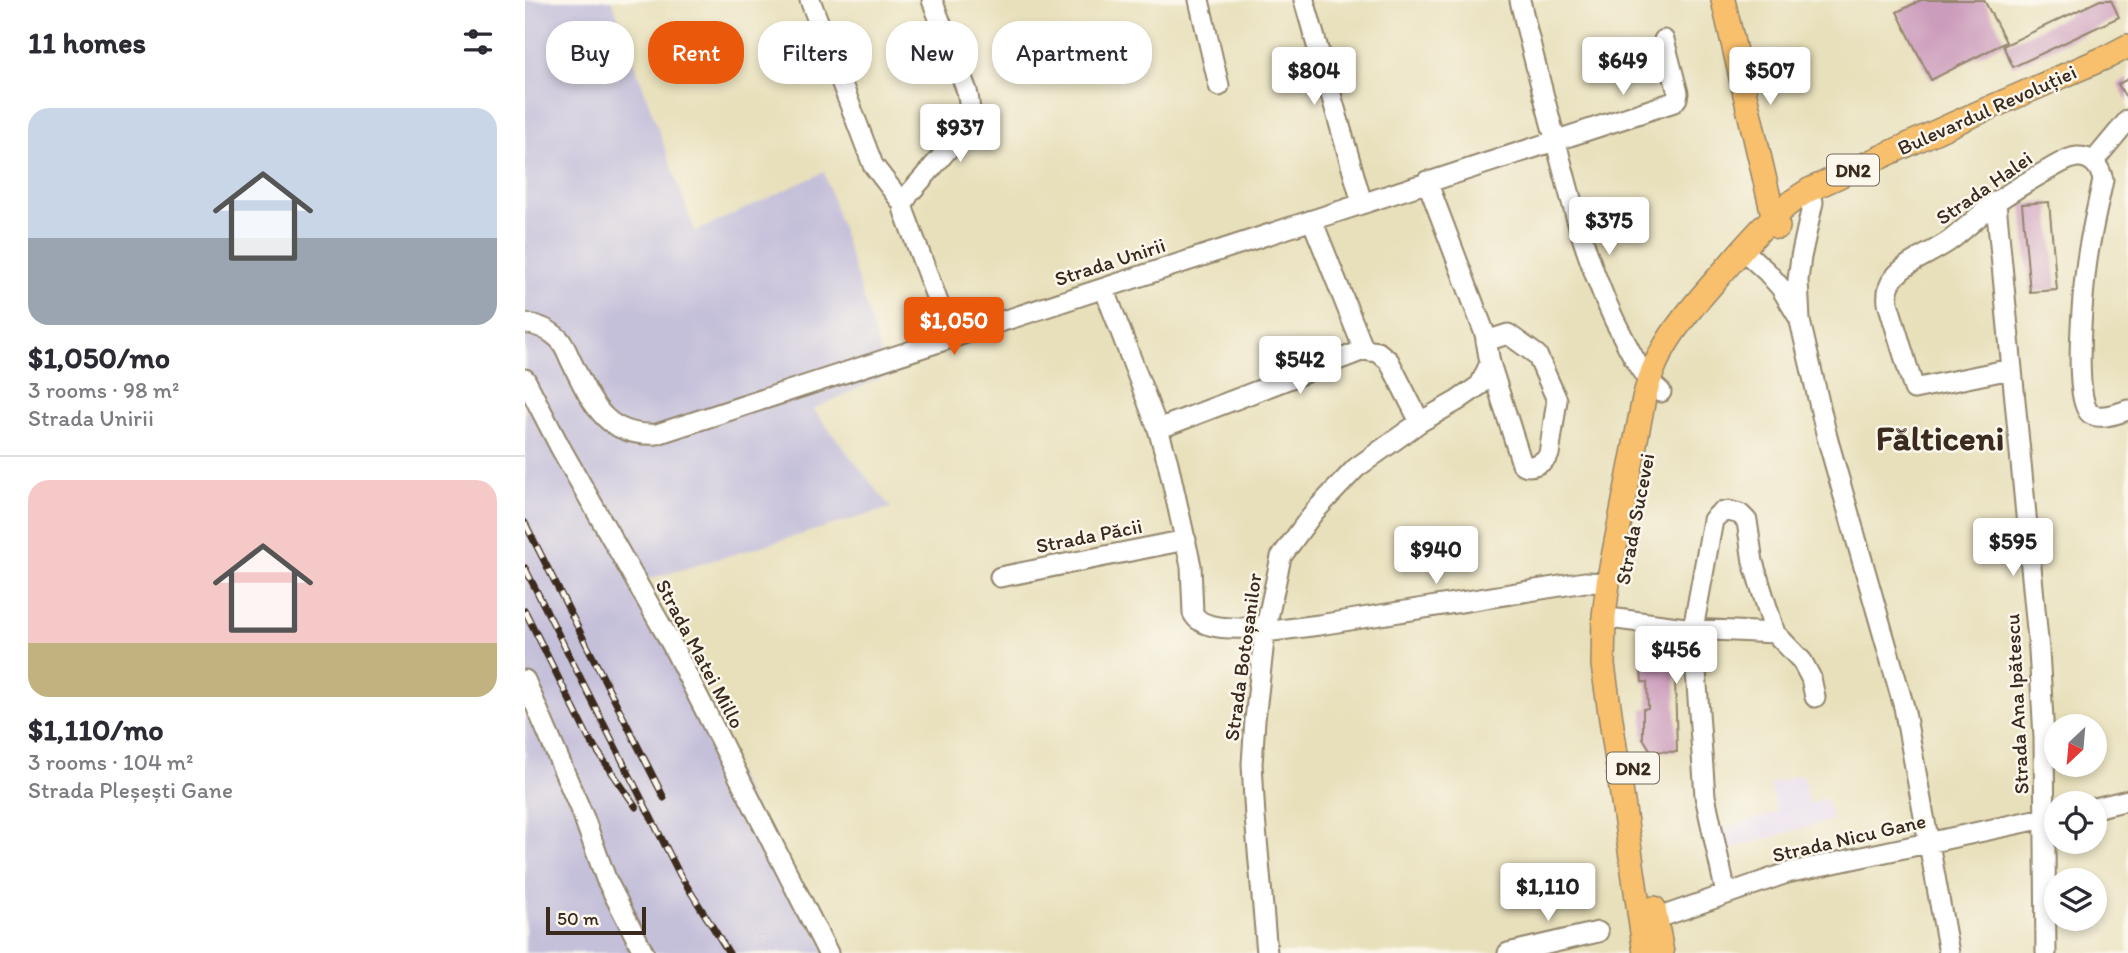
<!DOCTYPE html>
<meta charset="utf-8">
<style>
:root{--surface:#fff;--page:#f2f2f3;--text:#2b2b33;--muted:#7c7c81;--line:#e1e1e2;--accent:#ea580c}
body{margin:0;font-family:Itim,sans-serif;background:var(--page);color:var(--text);height:100vh;display:flex;flex-direction:column;font-size:26px;white-space:nowrap}
*{box-sizing:border-box;margin:0}
p{font-size:23px;color:var(--muted)}
.icon{flex:none;width:38px;height:38px;fill:none;stroke:currentColor;stroke-width:2;stroke-linecap:round;stroke-linejoin:round}
.map{position:relative;flex:1;overflow:hidden}
.sheet{display:flex;flex-direction:column;background:var(--surface);width:525px}
.sheet>*{flex:none}
.top-card{position:absolute;left:21px;top:21px;width:665px;height:63px;display:flex;gap:14px}
.needle{width:46px;rotate:206deg}
.fabs{position:absolute;left:1519px;top:714px;display:grid;gap:14px}
.fabs a{display:grid;place-items:center;width:63px;height:63px;border-radius:50%;background:var(--surface);box-shadow:0 4px 10px #0003;font-size:35px}
.scale{position:absolute;left:21px;bottom:18px;width:100px;box-sizing:border-box;padding-left:7px;border:4px solid #3b2a1e;border-top:0;font-size:19px;line-height:24px;white-space:nowrap;color:#3b2a1e;-webkit-text-stroke:5px #fbf7ec;paint-order:stroke}
.price{position:absolute;translate:-50% -60px;padding:0 16px;border-radius:7px;background:#fff;color:#222;font-size:23px;line-height:46px;filter:drop-shadow(0 2px 4px #0008)}
.price::after{content:'';position:absolute;left:50%;top:42px;width:21px;height:16px;margin-left:-10px;background:inherit;clip-path:polygon(0 0,100% 0,50% 100%)}
.price.current{background:var(--accent);color:#fff}
ul{padding:0;list-style:none}
li{display:grid;align-content:center;gap:14px;height:371px;padding:0 28px}
li+li{border-top:2px solid var(--line)}
li span{display:grid;place-items:center;height:217px;border-radius:21px;color:#555}
li>.icon{margin-inline-start:auto}
span .icon{width:126px;height:126px;fill:#fffc;stroke-width:1}
li b{font-size:30px}
h2{display:flex;justify-content:space-between;align-items:center;height:84px;padding:0 28px;font-size:30px}
.chip{padding:0 24px;border-radius:28px;background:var(--surface);box-shadow:0 4px 10px #0003;font-size:24px;line-height:63px}
.chip.current{background:var(--accent);color:#fff}
main{display:flex;flex:1;min-height:0}
.map>svg:first-child{display:block}
.built{fill:#e2d4f3}
.industrial{fill:#c5c0da}
.building{fill:#cc9cbc}
.lines{fill:none;stroke-linecap:round;stroke-linejoin:round}
.minor-casing{stroke:#92856c;stroke-width:23}
.major-casing{stroke:#92856c;stroke-width:26}
.minor{stroke:#fff;stroke-width:19}
.major{stroke:#f8bf6c;stroke-width:23}
.rail-casing{stroke:#3b2a1e;stroke-width:7}
.rail{stroke:#fbf7ec;stroke-width:4.5;stroke-dasharray:13;stroke-linecap:butt}
.labels{text-anchor:middle;stroke-width:5;stroke-linejoin:round;paint-order:stroke}
.shield{fill:#fbf7ec;stroke:#75685c;stroke-width:2}
.shield-label{font-size:19px;font-weight:bold;fill:#3b2a1e}
.street-label{font-size:21px;fill:#3b2a1e;stroke:#fbf7ec}
.town-label{font-size:35px;font-weight:bold;fill:#3b2a1e;stroke:#fbf7ec}
</style>
<main>
<section class="sheet">
<h2>11 homes<svg class="icon" aria-label="filters" viewBox="0 0 24 24"><path d="M4 7h16M4 17h16"/><circle cx="9" cy="7" r="2"/><circle cx="15" cy="17" r="2"/></svg></h2>
<ul>
<li><span style="background:linear-gradient(#c9d6e8 60%,#9aa5b1 0)"><svg class="icon" aria-label="home" viewBox="0 0 24 24"><path d="M3 11l9-7 9 7M6 9v11h12V9"/></svg></span><div><b>$1,050/mo</b><p>3 rooms · 98 m²</p><p>Strada Unirii</p></div></li>
<li><span style="background:linear-gradient(#f6c9c9 75%,#c2b280 0)"><svg class="icon" aria-label="home" viewBox="0 0 24 24"><path d="M3 11l9-7 9 7M6 9v11h12V9"/></svg></span><div><b>$1,110/mo</b><p>3 rooms · 104 m²</p><p>Strada Pleșești Gane</p></div></li>
</ul>
</section>
<div class="map">
<svg width="1603" height="953" viewBox="0 0 1603 953">
<rect width="100%" height="100%" fill="#fbf7ec"/>
<filter id="ink" filterUnits="userSpaceOnUse"><feTurbulence type="fractalNoise" baseFrequency=".0143" numOctaves="2"/><feDisplacementMap in="SourceGraphic" scale="14" xChannelSelector="R" yChannelSelector="G"/><feConvolveMatrix kernelMatrix="1 2 1 2 8 2 1 2 1" color-interpolation-filters="sRGB"/></filter>
<filter id="wash" filterUnits="userSpaceOnUse"><feTurbulence type="fractalNoise" baseFrequency=".00686" numOctaves="4" result="noise"/><feDisplacementMap in="SourceGraphic" scale="28" xChannelSelector="R" yChannelSelector="G"/><feGaussianBlur stdDeviation="1.57" result="paint"/><feColorMatrix in="noise" values="0 0 0 0 0 0 0 0 0 0 0 0 0 0 0 0 0 1.4 0 .05"/><feComposite in="paint" operator="in"/></filter>
<g filter="url(#wash)">
<rect width="100%" height="100%" fill="#e8e0bb"/>
<path class="built" d="M 1277,775 L 1284,803 L 1301,799 L 1307,820 L 1201,850 L 1195,829 L 1252,813 L 1245,784 Z"/>
<path class="industrial" d="M 0,0 L 87,0 L 170,232 L 299,172 L 362,375 L 288,409 L 366,508 L 114,582 L 302,953 L 0,953 Z"/>
<g id="blocks">
<path class="building" d="M 1396,0 L 1459,0 L 1481,42 L 1406,80 L 1372,12 Z
M 1575,0 L 1586,0 L 1594,17 L 1488,67 L 1478,46 Z
M 1603,79 L 1603,101 L 1593,84 Z
M 1524,202 L 1532,290 L 1505,292 L 1497,204 Z
M 1127,639 L 1149,641 L 1152,752 L 1126,751 L 1118,738 L 1118,709 L 1123,708 L 1122,682 L 1117,682 L 1115,657 Z"/>
</g>
</g>
<g filter="url(#ink)">
<use href="#blocks" fill-opacity="0" stroke="#92856c" stroke-width="2"/>
<g class="lines">
<g class="minor-casing">
<path id="minor" d="M 285,0 L 348,165 L 378,204
M 407,0 L 442,91 C 444,100 446,110 443,119 C 437,137 398,177 384,194 L 378,204 L 379,211 L 426,337
M 674,0 L 694,86
M 779,0 L 837,203
M 995,0 C 1006,50 1020,100 1033,150 C 1050,216 1067,280 1100,341 C 1110,360 1118,378 1136,392
M 1568,162 L 1603,120
M 1284,190 L 1288,202 L 1276,257 L 1273,280 L 1275,321 L 1302,437 L 1379,707 L 1424,953
M 1471,203 L 1514,650 L 1519,738 L 1521,953
M 787,220 L 839,350
M 1217,249 L 1242,272 L 1256,288 L 1274,318
M 579,288 L 633,429 L 643,463 L 666,566 L 668,613 C 677,633 723,628 742,627
M 0,323 C 13,325 24,329 34,339 C 40,345 43,355 47,363 C 67,403 80,437 132,434 C 470,322 809,212 1149,102 L 1152,98 L 1153,93 L 1139,40
M 961,341 L 983,334 L 1012,355 L 1032,400 L 1024,454 C 1019,463 1006,469 997,464 L 965,363
M 1486,369 L 1389,389 L 1363,303 C 1362,294 1363,285 1369,278 C 1383,260 1409,253 1427,239 C 1442,227 1457,213 1472,201 C 1489,190 1505,180 1523,170 C 1532,165 1542,158 1552,157 C 1567,156 1575,167 1578,180 C 1573,204 1567,229 1563,254 C 1559,277 1546,403 1566,414 C 1576,420 1593,413 1603,410
M 0,379 L 35,447 L 146,643 L 303,953
M 633,429 L 839,350 L 853,352 L 864,361 L 895,422
M 475,577 L 661,540
M 1092,619 L 1168,629 L 1250,633
M 740,632 L 794,625 L 1060,582 L 1083,583
M 0,680 L 59,818 L 81,879 L 119,953
M 1570,808 L 1603,800
M 1201,894 L 1180,796 L 1168,629 L 1188,520 L 1195,513 L 1204,511 L 1215,514 L 1222,521 L 1228,562 L 1250,633 L 1277,661 L 1286,678 L 1290,697
M 1130,919 L 1262,873 L 1529,816
M 742,953 L 730,817 L 727,764 L 730,720 L 740,632 L 756,557 L 789,512 L 831,468 L 895,422 L 932,401 L 955,385 L 965,363 L 960,334 L 902,181
M 983,953 L 1073,932"/>
</g>
<g class="major-casing">
<path id="major" d="M 1198,0 L 1248,215 L 1253,227
M 1129,908 L 1137,953
M 1120,953 L 1078,665 L 1079,616 L 1083,583 L 1119,398 C 1123,383 1128,367 1136,353 C 1150,326 1172,302 1191,280 C 1220,247 1246,213 1284,190 L 1439,119 L 1584,56 L 1603,46"/>
</g>
<use href="#minor" class="minor"/>
<use href="#major" class="major"/>
<g class="rail-casing">
<path id="rail" d="M 0,523 L 139,798
M 0,568 L 155,875 L 204,953
M 0,611 L 64,739 L 111,807"/>
</g>
<use href="#rail" class="rail"/>
</g>
</g>
<g class="labels">
<g class="shield">
<rect x="1302" y="154.5" width="52" height="31" rx="5"/>
<rect x="1082" y="752.5" width="52" height="31" rx="5"/>
</g>
<g class="shield-label">
<text x="1328" y="177">DN2</text>
<text x="1108" y="775">DN2</text>
</g>
<g class="street-label">
<text transform="translate(1462 110) rotate(-24)" y="7">Bulevardul Revoluției</text>
<text transform="translate(1459 188) rotate(-35)" y="7">Strada Halei</text>
<text transform="translate(585 262) rotate(-18)" y="7">Strada Unirii</text>
<text transform="translate(1110 519) rotate(-79)" y="7">Strada Sucevei</text>
<text transform="translate(564 536) rotate(-11)" y="7">Strada Păcii</text>
<text transform="translate(175 654) rotate(62)" y="7">Strada Matei Millo</text>
<text transform="translate(718 657) rotate(-82)" y="7">Strada Botoșanilor</text>
<text transform="translate(1492 704) rotate(-93)" y="7">Strada Ana Ipătescu</text>
<text transform="translate(1324 838) rotate(-13)" y="7">Strada Nicu Gane</text>
</g>
<g class="town-label">
<text x="1415" y="450">Fălticeni</text>
</g>
</g>
</svg>
<div class="fabs">
<a><svg class="needle" viewBox="-14 -14 28 28"><path d="M0-13l5 13h-10z" fill="#e53935"/><path d="M0 13l5-13h-10z" fill="#7c7c81"/></svg></a>
<a><svg class="icon" aria-label="locate" viewBox="0 0 24 24"><circle cx="12" cy="12" r="6"/><path d="M12 2v4M12 18v4M2 12h4M18 12h4"/></svg></a>
<a><svg class="icon" aria-label="layers" viewBox="0 0 24 24"><path d="M12 4l9 5-9 5-9-5zM3 14l9 5 9-5"/></svg></a>
</div>
<div class="scale">50 m</div>
<b class="price" style="left:1098px;top:97px">$649</b>
<b class="price" style="left:789px;top:107px">$804</b>
<b class="price" style="left:1245px;top:107px">$507</b>
<b class="price" style="left:435px;top:164px">$937</b>
<b class="price" style="left:1084px;top:257px">$375</b>
<b class="price current" style="left:429px;top:357px">$1,050</b>
<b class="price" style="left:775px;top:396px">$542</b>
<b class="price" style="left:1488px;top:578px">$595</b>
<b class="price" style="left:911px;top:586px">$940</b>
<b class="price" style="left:1151px;top:686px">$456</b>
<b class="price" style="left:1023px;top:923px">$1,110</b>
<div class="top-card">
<a class="chip">Buy</a>
<a class="chip current">Rent</a>
<a class="chip">Filters</a>
<a class="chip">New</a>
<a class="chip">Apartment</a>
</div>
</div>
</main>
